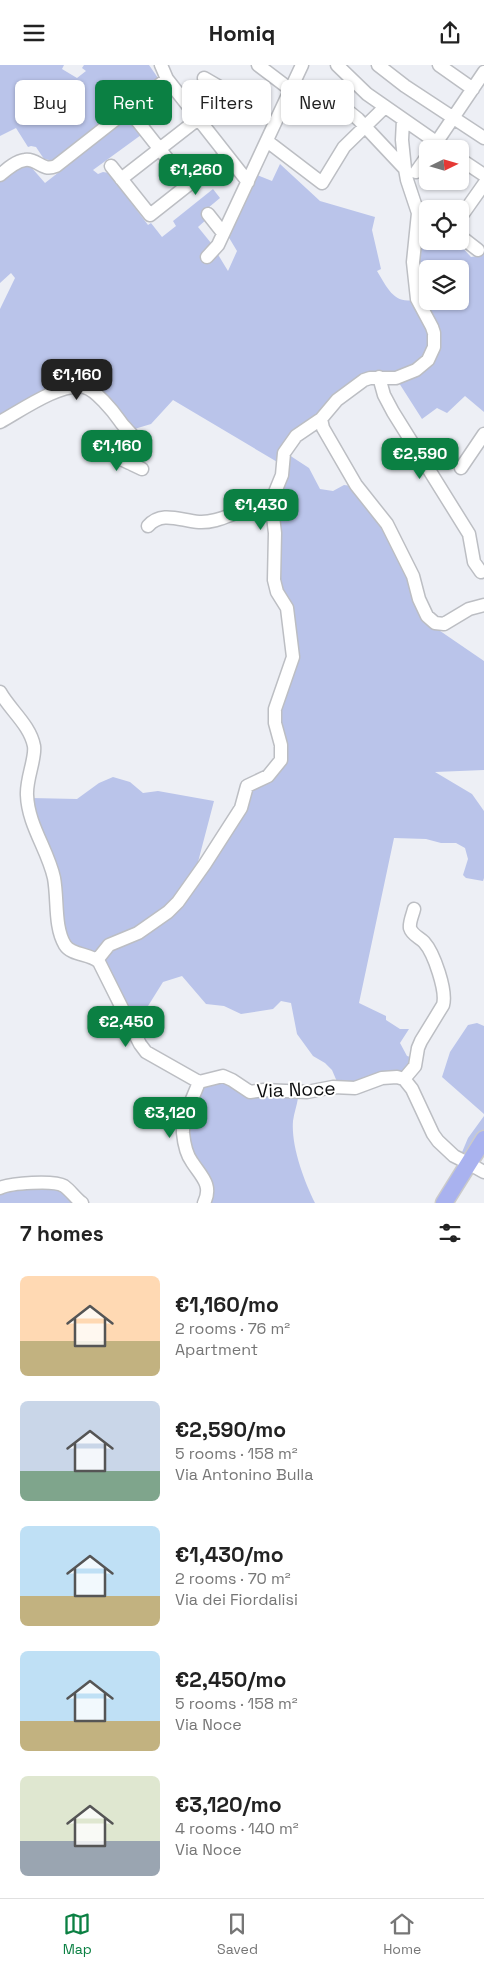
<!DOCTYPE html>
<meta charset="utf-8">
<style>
:root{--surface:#fff;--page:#f2f2f2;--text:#222;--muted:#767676;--line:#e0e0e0;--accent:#0b8043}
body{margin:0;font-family:"Space Grotesk",sans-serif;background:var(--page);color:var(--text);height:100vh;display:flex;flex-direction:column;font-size:19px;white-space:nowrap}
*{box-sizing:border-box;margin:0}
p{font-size:16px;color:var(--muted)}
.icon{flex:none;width:28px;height:28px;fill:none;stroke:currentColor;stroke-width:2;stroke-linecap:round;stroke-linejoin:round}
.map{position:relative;height:1138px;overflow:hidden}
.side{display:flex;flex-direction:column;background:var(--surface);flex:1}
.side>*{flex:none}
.banner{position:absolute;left:15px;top:15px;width:455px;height:45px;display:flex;gap:10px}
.needle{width:32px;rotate:85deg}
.controls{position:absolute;left:419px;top:75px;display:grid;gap:10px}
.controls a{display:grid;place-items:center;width:50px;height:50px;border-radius:8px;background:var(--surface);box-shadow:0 1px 4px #0004;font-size:25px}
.price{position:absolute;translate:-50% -42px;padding:0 11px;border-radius:10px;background:var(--accent);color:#fff;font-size:16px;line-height:32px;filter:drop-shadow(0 1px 2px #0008)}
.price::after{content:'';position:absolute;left:50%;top:30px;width:15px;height:11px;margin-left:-8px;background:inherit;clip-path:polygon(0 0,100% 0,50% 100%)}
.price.selected{background:#222;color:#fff}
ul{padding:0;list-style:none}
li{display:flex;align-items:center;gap:15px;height:125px;padding:0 20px}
li span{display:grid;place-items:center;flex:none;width:140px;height:100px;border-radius:8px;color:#555}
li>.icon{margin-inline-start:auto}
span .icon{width:60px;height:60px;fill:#fffc;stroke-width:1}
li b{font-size:21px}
h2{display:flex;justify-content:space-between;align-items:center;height:60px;padding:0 20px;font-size:21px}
.pill{padding:0 18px;border-radius:8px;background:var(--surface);box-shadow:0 1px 4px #0004;font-size:18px;line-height:45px}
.pill.selected{background:var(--accent);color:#fff}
header{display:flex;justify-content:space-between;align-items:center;height:65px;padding:0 20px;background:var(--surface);font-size:22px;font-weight:600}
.menu{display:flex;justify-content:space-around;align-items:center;height:70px;border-top:1px solid var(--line);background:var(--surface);font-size:14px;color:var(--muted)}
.menu a{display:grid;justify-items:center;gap:2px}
.menu .selected{color:var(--accent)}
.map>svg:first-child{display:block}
.green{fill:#bac4ea;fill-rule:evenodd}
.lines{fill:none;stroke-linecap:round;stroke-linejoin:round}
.minor-casing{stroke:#bcbec3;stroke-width:15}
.major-casing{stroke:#cacaca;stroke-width:19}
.minor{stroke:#fff;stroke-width:12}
.major{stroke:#a9b2ef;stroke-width:16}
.labels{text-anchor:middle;stroke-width:4;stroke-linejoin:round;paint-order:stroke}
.street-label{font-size:19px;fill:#0c0d0f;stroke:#fff}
</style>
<header><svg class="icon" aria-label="menu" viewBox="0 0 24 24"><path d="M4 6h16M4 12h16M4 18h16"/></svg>Homiq<svg class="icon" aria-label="share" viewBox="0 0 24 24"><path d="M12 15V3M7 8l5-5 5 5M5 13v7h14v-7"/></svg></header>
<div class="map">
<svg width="484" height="1138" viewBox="0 0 484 1138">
<rect width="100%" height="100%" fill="#edeff5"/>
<path class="green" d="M 0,0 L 64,0 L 62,4 L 77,13 L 86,6 L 82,3 L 84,0 L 149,0 L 158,13 L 54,96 L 44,94 L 36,82 L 31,81 L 28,82 L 16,63 L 0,71 Z
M 128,53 L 141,70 L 93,105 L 98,109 L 103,107 L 109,108 L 148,160 L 151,158 L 162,172 L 176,161 L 173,156 L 213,124 L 220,133 L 202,148 L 207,154 L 198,162 L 211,178 L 228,206 L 237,186 L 228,171 L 257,110 L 272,116 L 280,99 L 320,136 L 375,152 L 372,165 L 381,204 L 377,206 C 386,220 393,239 413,235 L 429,267 L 428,288 L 414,301 L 388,308 L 334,332 L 279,398 L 173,335 L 151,359 L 131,365 L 92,319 L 0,353 L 0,244 L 15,213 L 11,208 L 0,218 L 0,116 L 24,101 L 31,102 L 45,118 Z
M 421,176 L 456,185 L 460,180 L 471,192 L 478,191 L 484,186 L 484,347 L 465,331 L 447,348 L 437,343 L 422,354 L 399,318 L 431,297 L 418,206 ZM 428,204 L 460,204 L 460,236 L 428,236 Z
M 286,388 L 309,403 L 320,424 L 333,426 L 344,420 L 352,421 L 386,461 L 427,557 L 484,596 L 484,705 L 435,707 L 472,729 L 484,746 L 484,813 L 483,816 L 466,813 L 463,810 L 468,794 L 465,783 L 456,778 L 441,778 L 426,774 L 394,773 L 359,938 L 386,951 L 386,955 L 400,964 L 409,964 L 400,978 L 407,991 L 414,993 L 409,1005 L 354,1019 L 338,1019 L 332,1005 L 325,998 L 313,991 L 297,969 L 291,938 L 281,936 L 273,944 L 241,949 L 224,941 L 206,939 L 182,911 L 163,917 L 143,949 L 139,960 L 136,961 L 103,897 L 110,883 L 157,857 L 250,724 L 282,699 L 278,657 L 294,600 L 279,525 L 275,452 Z
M 113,712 L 130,717 L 143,728 L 158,726 L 214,736 L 198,797 L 202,798 L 176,837 L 97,889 L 70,881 L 31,733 L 77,734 L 99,718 Z
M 477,958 L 484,961 L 484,1049 L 442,1012 L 450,987 L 468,960 Z
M 222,1014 L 298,1033 C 297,1040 294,1048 293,1056 C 291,1081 304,1116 315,1138 L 206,1138 L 188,1080 L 187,1056 L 203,1022 Z
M 484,1051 L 484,1066 L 467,1095 L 460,1092 L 468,1073 Z
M 54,1122 L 67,1129 L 72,1138 L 0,1138 L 0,1128 L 2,1126 Z"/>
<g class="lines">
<g class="minor-casing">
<path id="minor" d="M 258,0 L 291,25
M 337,0 L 367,29 L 446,84
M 378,0 L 405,21 L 484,73
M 439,0 L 473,24
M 167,14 L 248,117
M 338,38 L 358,54 L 405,104
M 128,44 L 188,120
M 267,76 L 322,118 L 344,82 L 385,42
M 432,84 L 484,7
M 460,94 L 484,110
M 111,101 L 150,150 L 226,90
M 416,107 L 428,90
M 0,110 C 7,104 16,96 25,95 C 38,93 41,107 56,101 L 167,14 L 161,0
M 121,114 L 198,54 L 225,30 L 223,24 L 204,13
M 208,149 L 223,168
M 460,153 L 484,119
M 460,171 L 478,185
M 207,192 L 218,180 L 302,0
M 379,312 L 384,330 L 393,347 L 469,469 L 474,497 L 481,507
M 321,354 L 323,363 L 356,420 L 387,459 L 413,511 L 419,534 L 427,551 L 435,558 L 444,559 L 469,544 L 484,540
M 0,357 C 20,346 61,317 84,322 C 95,324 113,346 120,356 C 125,364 139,374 140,383 L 129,398
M 104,386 L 142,404
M 461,403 L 484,369
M 148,461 C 162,445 181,456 199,457 C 217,458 232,448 249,444 C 257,442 264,442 272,440
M 0,627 C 10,645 30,660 34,681 C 36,693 26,714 27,730 C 28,760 48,785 54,813 C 58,834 54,862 65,880 C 72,891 90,888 99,897 L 140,979 L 146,987 L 199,1017 L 223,1011 L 232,1015 L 250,1027 L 264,1025 L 307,1027 L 333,1022 L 355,1023 L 382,1013 L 397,1012 L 404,1014 L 412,1024 L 433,1069 L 438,1076 L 454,1091 L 464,1096
M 97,895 L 109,880 L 138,868 L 168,847 L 178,837 L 205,799 L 241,743 L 247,721 L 268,711 L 281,695 L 281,680 L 275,658 L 275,644 L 293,592 L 287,543 L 277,527 L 274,515 L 275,468 L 272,443 L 273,432 L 282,410 L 284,388 L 296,371 L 321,354 L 337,335 L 364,315 L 370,313 L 396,313 L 416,305 L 428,295 L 434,282 L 434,268 L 432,262 L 417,234 L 413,197 L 418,148 L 407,115 L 405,104 L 402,75 L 403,55
M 404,1014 L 415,1001 L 418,983 L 421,976 L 443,940 C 447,926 434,888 424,877 C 419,872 412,870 410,863 C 409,857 413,849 414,844
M 199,1017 C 194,1031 182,1053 183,1068 C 184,1078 186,1089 192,1097 C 201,1111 213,1120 204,1138
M 475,1102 L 484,1107
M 0,1123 C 10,1118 54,1115 64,1121 C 71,1126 75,1133 82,1138"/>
</g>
<g class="major-casing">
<path id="major" d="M 444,1138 L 484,1074"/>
</g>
<use href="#minor" class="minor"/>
<use href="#major" class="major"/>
</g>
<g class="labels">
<g class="street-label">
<text transform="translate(296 1024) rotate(-2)" y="7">Via Noce</text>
</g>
</g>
</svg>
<div class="controls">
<a><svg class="needle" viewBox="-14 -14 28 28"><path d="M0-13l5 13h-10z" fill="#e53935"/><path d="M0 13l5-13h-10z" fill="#767676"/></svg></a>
<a><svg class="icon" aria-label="locate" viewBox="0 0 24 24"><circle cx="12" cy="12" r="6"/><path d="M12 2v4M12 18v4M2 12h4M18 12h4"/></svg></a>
<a><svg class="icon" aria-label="layers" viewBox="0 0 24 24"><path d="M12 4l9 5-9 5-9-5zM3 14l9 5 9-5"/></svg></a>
</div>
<b class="price" style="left:196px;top:131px">€1,260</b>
<b class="price selected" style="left:77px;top:336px">€1,160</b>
<b class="price" style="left:117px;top:407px">€1,160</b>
<b class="price" style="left:420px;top:415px">€2,590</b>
<b class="price" style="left:261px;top:466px">€1,430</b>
<b class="price" style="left:126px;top:983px">€2,450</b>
<b class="price" style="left:170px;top:1074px">€3,120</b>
<div class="banner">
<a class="pill">Buy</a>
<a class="pill selected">Rent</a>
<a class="pill">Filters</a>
<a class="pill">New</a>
</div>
</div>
<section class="side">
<h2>7 homes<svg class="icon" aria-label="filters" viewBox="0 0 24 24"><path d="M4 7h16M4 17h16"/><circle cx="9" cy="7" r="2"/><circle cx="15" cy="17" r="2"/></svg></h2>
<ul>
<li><span style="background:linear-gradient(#ffd9b3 65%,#c2b280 0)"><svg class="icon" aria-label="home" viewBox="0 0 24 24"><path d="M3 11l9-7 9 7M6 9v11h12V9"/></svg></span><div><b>€1,160/mo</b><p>2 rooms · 76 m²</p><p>Apartment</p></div></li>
<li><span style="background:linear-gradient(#c9d6e8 70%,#7fa58c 0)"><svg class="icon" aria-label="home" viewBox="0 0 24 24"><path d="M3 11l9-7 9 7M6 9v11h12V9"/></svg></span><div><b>€2,590/mo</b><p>5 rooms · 158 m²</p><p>Via Antonino Bulla</p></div></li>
<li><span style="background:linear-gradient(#bfe0f5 70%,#c2b280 0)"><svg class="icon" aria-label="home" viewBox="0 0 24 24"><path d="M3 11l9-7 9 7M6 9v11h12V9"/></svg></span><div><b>€1,430/mo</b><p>2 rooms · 70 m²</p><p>Via dei Fiordalisi</p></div></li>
<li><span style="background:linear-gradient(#bfe0f5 70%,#c2b280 0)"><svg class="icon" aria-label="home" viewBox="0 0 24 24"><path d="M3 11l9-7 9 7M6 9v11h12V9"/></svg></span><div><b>€2,450/mo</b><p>5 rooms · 158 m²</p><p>Via Noce</p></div></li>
<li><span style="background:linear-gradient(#dfe7d0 65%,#9aa5b1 0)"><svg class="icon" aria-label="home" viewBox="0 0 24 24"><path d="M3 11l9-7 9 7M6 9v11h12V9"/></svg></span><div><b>€3,120/mo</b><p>4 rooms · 140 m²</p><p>Via Noce</p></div></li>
</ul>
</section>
<nav class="menu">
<a class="selected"><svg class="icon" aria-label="map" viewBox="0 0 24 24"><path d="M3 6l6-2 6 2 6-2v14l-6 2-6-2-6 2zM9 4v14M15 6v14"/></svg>Map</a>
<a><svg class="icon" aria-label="saved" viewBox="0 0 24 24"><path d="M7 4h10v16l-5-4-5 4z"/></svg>Saved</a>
<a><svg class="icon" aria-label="home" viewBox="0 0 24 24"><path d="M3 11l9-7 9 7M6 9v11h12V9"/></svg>Home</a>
</nav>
